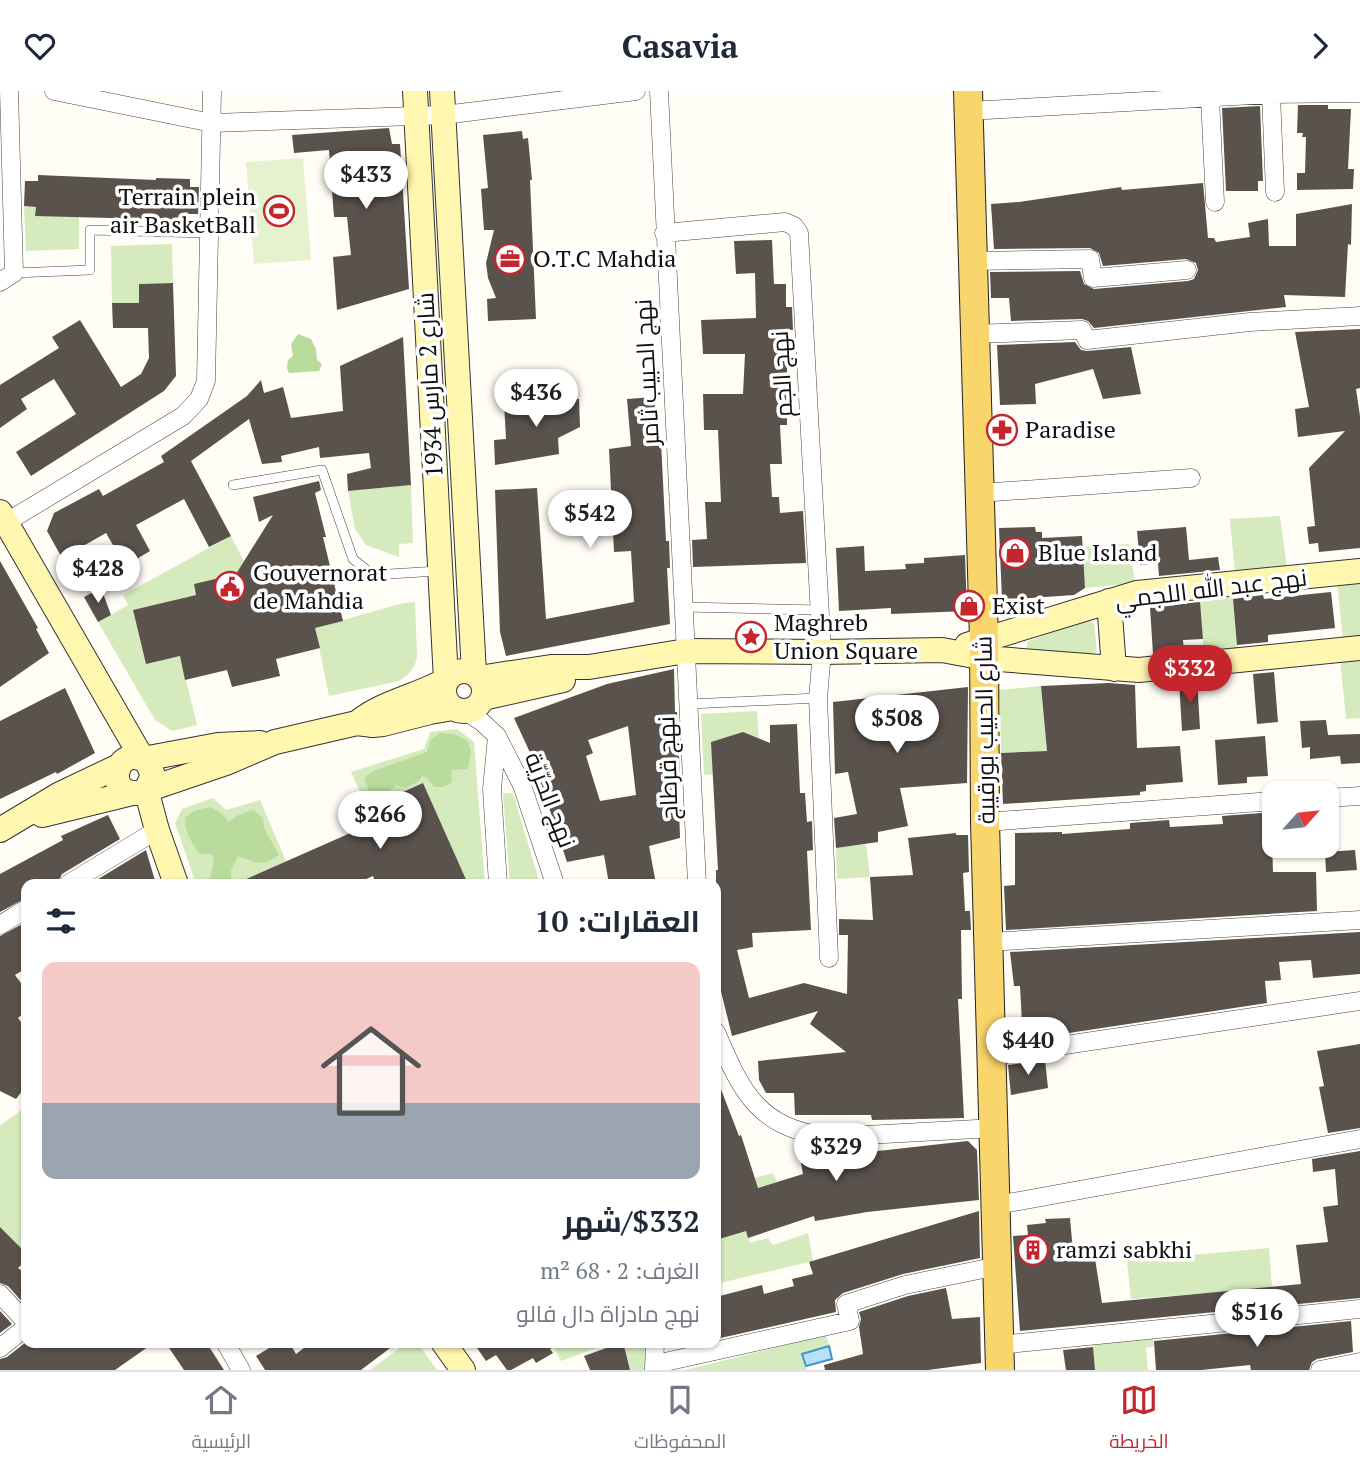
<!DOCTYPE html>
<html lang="ar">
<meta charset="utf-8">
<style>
:root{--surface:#fff;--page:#f6f6f7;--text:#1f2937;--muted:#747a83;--line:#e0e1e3;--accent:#c4262e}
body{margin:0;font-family:"PT Serif",Cairo,serif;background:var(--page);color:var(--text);direction:rtl;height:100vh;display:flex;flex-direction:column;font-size:26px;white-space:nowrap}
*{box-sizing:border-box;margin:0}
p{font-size:23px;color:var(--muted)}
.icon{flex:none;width:38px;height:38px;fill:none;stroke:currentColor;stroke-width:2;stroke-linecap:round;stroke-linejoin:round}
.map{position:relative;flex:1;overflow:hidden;direction:ltr}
.sheet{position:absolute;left:21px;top:788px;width:700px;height:469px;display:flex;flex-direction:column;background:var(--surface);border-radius:14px;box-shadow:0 2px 5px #0004;direction:rtl}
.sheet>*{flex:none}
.needle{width:46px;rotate:63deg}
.fabs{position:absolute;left:1262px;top:690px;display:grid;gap:14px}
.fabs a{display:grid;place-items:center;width:77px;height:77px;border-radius:14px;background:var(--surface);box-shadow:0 2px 5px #0004;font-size:35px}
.price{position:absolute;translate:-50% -60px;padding:0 16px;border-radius:24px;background:#fff;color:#222;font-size:23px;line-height:46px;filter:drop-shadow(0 2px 4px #0008)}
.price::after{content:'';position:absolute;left:50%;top:42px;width:21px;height:16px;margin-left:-10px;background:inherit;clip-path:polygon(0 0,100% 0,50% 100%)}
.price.selected{background:var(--accent);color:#fff}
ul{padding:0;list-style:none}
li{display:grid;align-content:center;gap:14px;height:371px;padding:0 21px}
li span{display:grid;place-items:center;height:217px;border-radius:14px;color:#555}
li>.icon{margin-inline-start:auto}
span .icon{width:126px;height:126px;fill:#fffc;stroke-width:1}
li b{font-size:30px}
h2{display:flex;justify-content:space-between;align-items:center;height:84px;padding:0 21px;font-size:30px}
header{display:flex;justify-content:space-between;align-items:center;height:91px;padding:0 21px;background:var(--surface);font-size:32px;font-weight:700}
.tab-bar{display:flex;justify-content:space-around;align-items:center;height:98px;border-top:2px solid var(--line);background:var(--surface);font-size:19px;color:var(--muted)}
.tab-bar a{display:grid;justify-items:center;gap:4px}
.tab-bar .selected{color:var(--accent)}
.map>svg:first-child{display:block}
.green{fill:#d5ebbd}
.forest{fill:#b9dc9c}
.pitch{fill:#e6f2cf}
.water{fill:#b9e0f7;stroke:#3f96cf;stroke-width:2}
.building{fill:#5a524d;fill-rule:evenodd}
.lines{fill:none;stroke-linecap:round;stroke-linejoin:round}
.lane-casing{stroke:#444;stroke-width:10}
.street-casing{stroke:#444;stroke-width:19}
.secondary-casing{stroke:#333;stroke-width:26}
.primary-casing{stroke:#222;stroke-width:30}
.lane{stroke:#fff;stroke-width:9}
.street{stroke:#fff;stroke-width:18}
.secondary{stroke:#fff6b0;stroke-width:24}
.primary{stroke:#f9d66b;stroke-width:28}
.labels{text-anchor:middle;stroke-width:7;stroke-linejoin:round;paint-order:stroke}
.poi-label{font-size:24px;fill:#111;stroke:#fff;text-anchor:start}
.street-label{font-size:24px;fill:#111;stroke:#fff}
</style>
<header><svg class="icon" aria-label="forward" viewBox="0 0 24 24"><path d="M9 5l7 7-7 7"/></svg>Casavia<svg class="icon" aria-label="heart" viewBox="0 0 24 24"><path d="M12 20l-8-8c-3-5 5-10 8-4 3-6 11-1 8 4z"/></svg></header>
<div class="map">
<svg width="1360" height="1279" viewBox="0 0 1360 1279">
<rect width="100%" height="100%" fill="#fffdf5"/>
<path class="green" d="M 24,115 L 36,116 L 35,124 L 79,120 L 79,158 L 26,160 Z
M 172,153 L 173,192 L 140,193 L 139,212 L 112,212 L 111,155 Z
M 411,394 L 413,452 L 399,453 L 399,466 L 366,454 L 355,438 L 348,400 Z
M 1280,425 L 1287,477 L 1235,482 L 1230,428 Z
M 231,445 L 244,470 L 236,483 L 194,493 L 196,504 L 133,520 L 146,572 L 180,565 L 197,634 L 172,640 L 155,629 L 98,531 L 128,514 L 123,504 Z
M 1129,453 L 1135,492 L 1085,497 L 1082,456 Z
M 1360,489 L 1360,547 L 1343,549 L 1337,491 Z
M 1232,500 L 1238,559 L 1204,562 L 1199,503 Z
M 415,511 L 417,566 C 415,577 409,584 399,590 L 329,605 L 315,537 L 403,512 Z
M 1086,529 L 1094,532 L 1097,561 L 1086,564 L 1027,559 L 1027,552 L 1029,550 Z
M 1360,566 L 1360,627 L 1346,628 L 1340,568 Z
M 1041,595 L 1047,660 L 1001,662 L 999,599 Z
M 757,620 L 761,680 L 704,684 L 701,623 Z
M 457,638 L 474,651 L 485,793 L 468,793 L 423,693 L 383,710 L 389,725 L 374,731 L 351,681 L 424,658 L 430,641 Z
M 503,702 L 513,702 L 540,793 L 510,793 Z
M 213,707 L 226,719 L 260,709 L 286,770 L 257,783 L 261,793 L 196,793 L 175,732 L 182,718 Z
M 866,753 L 870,786 L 837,788 L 836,756 Z
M 26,1016 L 26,1162 L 0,1136 L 0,1034 Z
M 773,1082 L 777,1091 L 735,1105 L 750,1152 L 768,1147 L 773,1154 L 808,1142 L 813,1170 L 716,1193 L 716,1149 L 736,1143 L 723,1096 Z
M 1269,1157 L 1272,1197 L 1131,1208 L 1127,1170 Z
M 826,1244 L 829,1255 L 802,1263 L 807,1279 L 685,1279 Z
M 1153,1244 L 1154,1255 L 1146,1257 L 1148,1279 L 1095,1279 L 1092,1249 Z
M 408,1251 L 417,1251 L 437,1279 L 370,1279 Z
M 551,1251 L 609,1251 L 609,1252 L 561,1270 Z
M 623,1251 L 647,1251 L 646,1279 L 630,1279 Z"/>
<path class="forest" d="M 298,243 L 311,248 L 316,258 L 317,269 L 322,273 L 319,280 L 289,282 L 287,277 L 288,269 L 293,265 L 291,253 Z
M 440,642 L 454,643 L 468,650 L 471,661 L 468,678 L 451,679 L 452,691 L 443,696 L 434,696 L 427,687 L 422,685 L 419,690 L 406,697 L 396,694 L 379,709 L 372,707 L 364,687 L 373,680 L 427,661 L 430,649 Z
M 211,716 L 221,722 L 229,731 L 238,724 L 254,719 L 263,728 L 265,739 L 279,764 C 263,776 256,772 238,765 L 231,780 L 231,793 L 209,793 L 214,770 L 212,763 L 200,763 C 191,751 185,742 185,727 L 194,720 Z"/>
<path class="pitch" d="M 303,67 L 311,169 L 254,173 L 246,71 Z"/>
<path class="water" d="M 829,1255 L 832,1268 L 806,1275 L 802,1263 Z"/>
<path class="building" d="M 1298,14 L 1328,14 L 1328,18 L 1351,18 L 1348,78 L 1354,78 L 1353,98 L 1297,99 L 1297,82 L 1305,82 L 1306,46 L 1302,46 L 1303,42 L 1297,42 Z
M 1260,15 L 1263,90 L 1258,90 L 1258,100 L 1226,100 L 1222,17 Z
M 389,37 L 392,53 L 400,53 L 409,198 L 337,219 L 333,166 L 351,164 L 347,126 L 334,126 L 329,59 L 294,62 L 292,44 Z
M 522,40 L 523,48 L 528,47 L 532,89 L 530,89 L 536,228 L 488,230 L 487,208 L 496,207 L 488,187 L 486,172 L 494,139 L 484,139 L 481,98 L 488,97 L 483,44 Z
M 38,84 L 156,89 L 156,87 L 190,88 L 190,96 L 199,96 L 198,123 L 186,123 L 185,129 L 35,125 L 36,116 L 24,115 L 25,90 L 38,90 Z
M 1203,92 L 1208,147 L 1214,147 L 1216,151 L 1250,146 L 1248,132 L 1268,128 L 1269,155 L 1296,155 L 1296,123 L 1352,113 L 1351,154 L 1348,153 L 1345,206 L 1284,204 L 1286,216 L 1094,237 L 1088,230 L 1082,228 L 1011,230 L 1009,207 L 991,207 L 990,181 L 1080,180 L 1084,193 L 1094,198 L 1188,190 L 1194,188 L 1198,179 L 1196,172 L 1186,168 L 1103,175 L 1099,162 L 1090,157 L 994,158 L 991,113 L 1019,111 L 1121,96 L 1122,99 Z
M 772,149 L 774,193 L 786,193 L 786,216 L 792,216 L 793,239 L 787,239 L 787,334 L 780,334 L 782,373 L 770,373 L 772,406 L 779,406 L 780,422 L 803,420 L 806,472 L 693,476 L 692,449 L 707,448 L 705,411 L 721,411 L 718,339 L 704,339 L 703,303 L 743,303 L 745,263 L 703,263 L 701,229 L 756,227 L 755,182 L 736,183 L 734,150 Z
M 173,192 L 176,285 L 164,300 L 31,385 L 16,361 L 76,323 L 54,288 L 21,308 L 27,318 L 0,337 L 0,294 L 59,257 L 52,246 L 80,229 L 121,296 L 141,283 L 149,267 L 148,237 L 113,237 L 112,212 L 139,212 L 139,193 Z
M 1360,238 L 1360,297 L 1356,298 L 1360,325 L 1360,457 L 1319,461 L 1318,452 L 1309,453 L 1307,436 L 1315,435 L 1309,377 L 1345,340 L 1298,346 L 1295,318 L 1309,316 L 1295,241 Z
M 403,246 L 411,394 L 348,400 L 347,383 L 371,377 L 369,362 L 320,367 L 319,356 L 281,365 L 282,371 L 262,373 L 249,328 L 191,370 L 231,445 L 209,456 L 184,408 L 136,434 L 150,460 L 125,475 L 106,442 L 62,467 L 47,440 L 54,422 L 99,398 L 103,405 L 164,371 L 161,365 L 247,305 L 261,289 L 264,302 L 283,296 L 291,327 L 343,320 L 340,275 Z
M 1075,251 L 1081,259 L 1087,260 L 1131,256 L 1141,303 L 1103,308 L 1093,278 L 1035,293 L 1036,313 L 1000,314 L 997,254 Z
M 654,306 L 658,351 L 661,351 L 666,450 L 669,450 L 670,477 L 667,477 L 670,533 L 506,565 L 500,541 L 495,399 L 537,397 L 546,528 L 634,511 L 631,460 L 614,461 L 609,358 L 631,355 L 627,308 Z
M 579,308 L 580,336 L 558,347 L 559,363 L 495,374 L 494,349 L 506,348 L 504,311 Z
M 319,390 L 321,399 L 315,402 L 326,446 L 323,446 L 343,530 L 315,537 L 320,557 L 276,568 L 280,585 L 232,596 L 227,579 L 185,589 L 180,565 L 146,573 L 133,519 L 196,504 L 194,493 L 236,483 L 273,424 L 259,431 L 253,406 Z
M 1035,436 L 1036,441 L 1042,441 L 1042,447 L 1082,445 L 1085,497 L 1074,504 L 1002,509 L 999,437 Z
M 1186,436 L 1189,469 L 1218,466 L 1220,479 L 1159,485 L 1158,472 L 1140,474 L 1137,440 Z
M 864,455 L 865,480 L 906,478 L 905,473 L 924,472 L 924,467 L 965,464 L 967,520 L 891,523 L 891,517 L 839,520 L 836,457 Z
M 0,470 L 38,537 L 36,538 L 49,562 L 0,596 Z
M 101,497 L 111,524 L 98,531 L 84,506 Z
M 1331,501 L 1335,537 L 1268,544 L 1268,551 L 1237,554 L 1233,508 L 1263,504 L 1264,508 Z
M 1200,511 L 1203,548 L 1183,549 L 1184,560 L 1153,563 L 1150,516 Z
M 674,578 L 675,621 L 677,621 L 680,686 L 678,686 L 680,747 L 649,755 L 656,793 L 609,793 L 604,764 L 567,771 L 533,668 L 514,627 L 607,593 ZM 628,635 L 636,704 L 600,710 L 586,665 L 593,662 L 588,649 Z
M 1274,581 L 1278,631 L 1257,633 L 1253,583 Z
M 1197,588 L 1200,638 L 1182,640 L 1179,590 Z
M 1109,592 L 1135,594 L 1137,657 L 1180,655 L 1183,691 L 1146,694 L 1146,700 L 1140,701 L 1140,704 L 1003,713 L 1001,662 L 1047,660 L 1041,595 Z
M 968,596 L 967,692 L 900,697 L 908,735 L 878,741 L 878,751 L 836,757 L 834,727 L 857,723 L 848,681 L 835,683 L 833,611 Z
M 65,597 L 95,662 L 57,683 L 56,681 L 0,708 L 0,630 Z
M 1326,629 L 1328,644 L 1360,643 L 1360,672 L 1341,673 L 1340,665 L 1310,668 L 1310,656 L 1302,657 L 1300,630 Z
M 797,633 L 800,702 L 805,702 L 807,731 L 812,730 L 813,759 L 807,760 L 811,839 L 752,842 L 753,856 L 737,859 L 749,907 L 804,892 L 847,903 L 848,844 L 839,844 L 839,828 L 873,829 L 870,786 L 913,784 L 908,747 L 956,742 L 956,744 L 968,744 L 969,781 L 963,782 L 965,820 L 970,820 L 971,839 L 961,839 L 962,908 L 958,908 L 964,1027 L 872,1029 L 871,1024 L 795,1024 L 794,1002 L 766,1002 L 759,989 L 758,970 L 846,961 L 810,933 L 818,920 L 732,945 L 716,880 L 716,779 L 718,779 L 711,651 L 743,641 L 770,652 L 770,634 Z
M 1265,645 L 1268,685 L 1247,686 L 1247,692 L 1218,694 L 1215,649 Z
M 423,692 L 468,793 L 376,793 L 373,785 L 355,793 L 235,793 L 389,725 L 383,710 Z
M 1274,721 L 1274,749 L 1272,749 L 1273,781 L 1316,781 L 1317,820 L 1006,839 L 1004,795 L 1015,794 L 1015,742 L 1062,741 L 1062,743 L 1130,738 L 1130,732 L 1169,729 L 1170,736 L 1223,733 L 1222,725 Z
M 108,724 L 120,748 L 62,783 L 57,793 L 26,793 L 26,807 L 0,821 L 0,783 L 63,749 L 61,745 Z
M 146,759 L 156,793 L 90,793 Z
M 1355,759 L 1357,779 L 1326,781 L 1325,761 Z
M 26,831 L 26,877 L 15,884 L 26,899 L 26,920 L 18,927 L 26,938 L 26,995 L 16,1008 L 0,1000 L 0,845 Z
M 1360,841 L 1360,883 L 1313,887 L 1311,869 L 1279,871 L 1281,889 L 1265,890 L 1267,912 L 1009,951 L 1009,934 L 1022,932 L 1020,895 L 1014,895 L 1010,861 Z
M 1360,953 L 1360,1037 L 1328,1042 L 1319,996 L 1324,995 L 1317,960 Z
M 1045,969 L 1048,997 L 1011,1004 L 1008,974 Z
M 717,988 L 739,1045 L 741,1044 L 758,1097 L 803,1083 L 801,1072 L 851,1063 L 968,1050 L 977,1059 L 979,1109 L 867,1121 L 815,1130 L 814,1125 L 748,1147 L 746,1140 L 716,1149 Z
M 1360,1060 L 1360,1207 L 1020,1240 L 1013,1145 L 1028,1144 L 1027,1134 L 1046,1132 L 1045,1128 L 1070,1127 L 1073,1161 L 1094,1161 L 1102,1212 L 1301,1193 L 1296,1154 L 1328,1151 L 1323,1116 L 1338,1114 L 1335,1078 L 1313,1081 L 1312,1068 Z
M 979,1120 L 980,1167 L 903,1183 L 843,1202 L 835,1209 L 836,1221 L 716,1248 L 716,1206 L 762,1194 L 764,1203 L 794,1195 L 792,1188 L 813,1183 L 809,1171 Z
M 0,1136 L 26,1162 L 26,1169 L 18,1177 L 26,1183 L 26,1215 L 8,1195 L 0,1192 Z
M 946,1197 L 952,1228 L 980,1226 L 981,1272 L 928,1279 L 825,1279 L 824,1274 L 863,1263 L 859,1236 L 861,1228 L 859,1221 L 908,1205 Z
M 0,1220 L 12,1233 L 0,1242 Z
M 1351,1230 L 1353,1261 L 1317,1268 L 1312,1271 L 1309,1279 L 1251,1279 L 1250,1274 L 1201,1279 L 1156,1279 L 1154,1250 Z
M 26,1251 L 155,1251 L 115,1279 L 0,1279 L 0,1268 L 7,1266 Z
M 165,1251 L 206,1251 L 224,1279 L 184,1279 Z
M 279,1251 L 289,1251 L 296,1263 L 312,1251 L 398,1251 L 361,1279 L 265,1279 L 256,1265 Z
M 473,1251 L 562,1251 L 550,1258 L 553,1262 L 536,1272 L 533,1267 L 511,1279 L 507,1279 L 496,1264 L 486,1270 Z
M 623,1251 L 630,1279 L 590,1279 L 584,1265 Z
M 1093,1256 L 1095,1279 L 1066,1279 L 1063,1259 Z"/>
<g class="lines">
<g class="lane-casing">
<path id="lane" d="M 14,182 L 90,179 L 90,139 L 208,142
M 233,394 L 322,379 L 353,468 L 373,484 L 438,480
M 684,516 L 820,519
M 690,613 L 818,607"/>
</g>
<g class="street-casing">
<path id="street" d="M 54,0 L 212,32 L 444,24 L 636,0
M 659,0 L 697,793
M 1271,3 L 1275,101
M 1210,7 L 1215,111
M 968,20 L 1271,3 L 1360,2
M 664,142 L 785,131 L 794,135 L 799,142 L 822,561 L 818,607 L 829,867
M 971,170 L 1090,168 L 1093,187 L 1187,179
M 0,191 L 14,182 L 9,0
M 974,243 L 1082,239 L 1087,249 L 1250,231 L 1360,225
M 980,402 L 1191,387
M 0,435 L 183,325 L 199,308 L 206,290 L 212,0
M 465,620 L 482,631 L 497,645 L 522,694 L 555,793
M 497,646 L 492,698 L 498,793
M 1326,707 L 1360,705
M 985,731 L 1274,710
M 68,793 L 157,739
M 0,834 L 26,818
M 988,851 L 1360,829
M 716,941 C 742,1002 758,1037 829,1046 L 995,1037
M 992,965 L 1360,910
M 997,1114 L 1360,1048
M 0,1203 L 26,1231
M 225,1251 L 241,1279
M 999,1254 L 1360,1218
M 0,1257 L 26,1236
M 656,1273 L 850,1230 L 846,1213 L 905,1194 L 998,1175
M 654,1279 L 655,1251
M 1320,1279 L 1360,1271"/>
</g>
<g class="secondary-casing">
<path id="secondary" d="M 442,0 L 474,582
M 0,421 L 142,667
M 1109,510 L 1114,578
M 967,554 L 1137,502 L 1360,480
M444 600a20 20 0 1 1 40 0a20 20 0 1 1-40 0Z
M 479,587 L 551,576 L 589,576 L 686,560 L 822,561 L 942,559 L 985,567 L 1139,579 L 1360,557
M 483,607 L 563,589
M 357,632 C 382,611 418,605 446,589 L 415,0
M 143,668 L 218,654 L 260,652
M 147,697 L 153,684 L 147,671 C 117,650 102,704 138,702 L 226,672 L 275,651 L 357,632 L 373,634 L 383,633 L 430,621 L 453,617
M 146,698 L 157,739 L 176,793
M 42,724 L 132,702
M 0,739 L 60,703 L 119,675
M 443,1251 L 463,1279"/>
</g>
<g class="primary-casing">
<path id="primary" d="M 968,0 L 984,549 L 985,731 L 1000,1279"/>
</g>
<use href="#lane" class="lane"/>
<use href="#street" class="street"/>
<use href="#secondary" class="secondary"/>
<use href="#primary" class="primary"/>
</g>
<defs>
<g id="stadium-ring" transform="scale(1.575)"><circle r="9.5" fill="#fff" stroke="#c4262e" stroke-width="1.5"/><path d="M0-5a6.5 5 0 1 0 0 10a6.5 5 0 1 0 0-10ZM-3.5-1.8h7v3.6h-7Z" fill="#c4262e"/></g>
<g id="office-ring" transform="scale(1.575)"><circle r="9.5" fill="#fff" stroke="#c4262e" stroke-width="1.5"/><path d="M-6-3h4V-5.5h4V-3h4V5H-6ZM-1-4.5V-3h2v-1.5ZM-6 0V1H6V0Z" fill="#c4262e"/></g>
<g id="pharmacy-ring" transform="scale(1.575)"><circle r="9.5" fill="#fff" stroke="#c4262e" stroke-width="1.5"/><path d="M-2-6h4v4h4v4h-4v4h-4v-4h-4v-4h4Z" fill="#c4262e"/></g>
<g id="shop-ring" transform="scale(1.575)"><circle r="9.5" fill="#fff" stroke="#c4262e" stroke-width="1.5"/><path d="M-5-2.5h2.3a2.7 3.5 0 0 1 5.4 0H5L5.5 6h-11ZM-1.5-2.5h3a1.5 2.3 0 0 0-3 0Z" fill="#c4262e"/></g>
<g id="civic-ring" transform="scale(1.575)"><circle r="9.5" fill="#fff" stroke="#c4262e" stroke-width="1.5"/><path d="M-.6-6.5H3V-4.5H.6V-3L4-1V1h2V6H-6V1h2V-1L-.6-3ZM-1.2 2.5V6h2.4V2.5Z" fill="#c4262e"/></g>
<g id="sight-ring" transform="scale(1.575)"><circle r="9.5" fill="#fff" stroke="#c4262e" stroke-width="1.5"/><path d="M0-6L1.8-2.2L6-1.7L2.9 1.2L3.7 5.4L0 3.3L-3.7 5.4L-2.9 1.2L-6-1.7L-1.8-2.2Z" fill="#c4262e"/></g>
<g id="building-ring" transform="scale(1.575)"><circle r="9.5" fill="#fff" stroke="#c4262e" stroke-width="1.5"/><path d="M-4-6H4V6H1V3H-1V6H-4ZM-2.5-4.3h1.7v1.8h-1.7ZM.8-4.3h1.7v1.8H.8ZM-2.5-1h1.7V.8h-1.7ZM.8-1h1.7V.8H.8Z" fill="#c4262e"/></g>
</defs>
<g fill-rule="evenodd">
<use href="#stadium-ring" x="279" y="120"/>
<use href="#office-ring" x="510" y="168"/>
<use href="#pharmacy-ring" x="1002" y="339"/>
<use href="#shop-ring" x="1015" y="462"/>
<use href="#civic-ring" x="230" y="496"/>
<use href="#shop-ring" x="969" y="515"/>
<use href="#sight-ring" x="751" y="546"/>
<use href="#building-ring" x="1033" y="1159"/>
</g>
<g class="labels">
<g class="poi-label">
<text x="256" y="114" text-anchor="end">Terrain plein<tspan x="256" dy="28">air BasketBall</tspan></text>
<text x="533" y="176">O.T.C Mahdia</text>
<text x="1025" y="347">Paradise</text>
<text x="1038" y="470">Blue Island</text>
<text x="253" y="490">Gouvernorat<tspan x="253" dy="28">de Mahdia</tspan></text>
<text x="992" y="523">Exist</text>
<text x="774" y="540">Maghreb<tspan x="774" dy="28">Union Square</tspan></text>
<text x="1056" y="1167">ramzi sabkhi</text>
</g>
<g class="street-label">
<text transform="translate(647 281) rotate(-93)" y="8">نهج الحبيب ثامر</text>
<text transform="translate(782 283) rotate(-93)" y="8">نهج الجم</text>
<text transform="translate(430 294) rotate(-93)" y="8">شارع 2 مارس 1934</text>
<text transform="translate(1211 498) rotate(-7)" y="8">نهج عبد الله اللجمي</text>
<text transform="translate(985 639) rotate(-91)" y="8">شارع الحبيب بورقيبة</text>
<text transform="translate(668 677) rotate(-92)" y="8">نهج قرطاج</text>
<text transform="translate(550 709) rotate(69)" y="8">نهج الحرّيّة</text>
</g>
</g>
</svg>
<div class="fabs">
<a><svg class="needle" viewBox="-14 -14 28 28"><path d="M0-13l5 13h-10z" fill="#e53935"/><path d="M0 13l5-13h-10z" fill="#747a83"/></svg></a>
</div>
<b class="price" style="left:366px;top:120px">$433</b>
<b class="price" style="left:536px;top:338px">$436</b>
<b class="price" style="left:590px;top:459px">$542</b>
<b class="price" style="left:98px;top:514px">$428</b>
<b class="price selected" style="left:1190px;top:614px">$332</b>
<b class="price" style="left:897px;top:664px">$508</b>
<b class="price" style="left:380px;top:760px">$266</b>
<b class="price" style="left:1028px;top:986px">$440</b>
<b class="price" style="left:836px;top:1092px">$329</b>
<b class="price" style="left:1257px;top:1258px">$516</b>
<section class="sheet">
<h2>العقارات: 10<svg class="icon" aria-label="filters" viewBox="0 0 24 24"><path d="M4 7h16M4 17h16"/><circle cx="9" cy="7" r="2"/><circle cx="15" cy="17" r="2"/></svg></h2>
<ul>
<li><span style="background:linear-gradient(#f6c9c9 65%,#9aa5b1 0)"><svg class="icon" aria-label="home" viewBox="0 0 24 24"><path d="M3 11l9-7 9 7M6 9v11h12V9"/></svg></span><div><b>$332/شهر</b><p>الغرف: 2 · 68 m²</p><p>نهج مادزاة دال فالو</p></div></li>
</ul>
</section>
</div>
<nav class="tab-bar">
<a class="selected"><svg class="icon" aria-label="map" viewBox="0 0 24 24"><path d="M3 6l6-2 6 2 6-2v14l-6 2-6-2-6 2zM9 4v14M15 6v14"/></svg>الخريطة</a>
<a><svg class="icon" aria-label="saved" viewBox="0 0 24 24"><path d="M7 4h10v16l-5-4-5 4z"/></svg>المحفوظات</a>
<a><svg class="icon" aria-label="home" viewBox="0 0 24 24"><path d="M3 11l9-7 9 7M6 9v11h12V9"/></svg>الرئيسية</a>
</nav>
